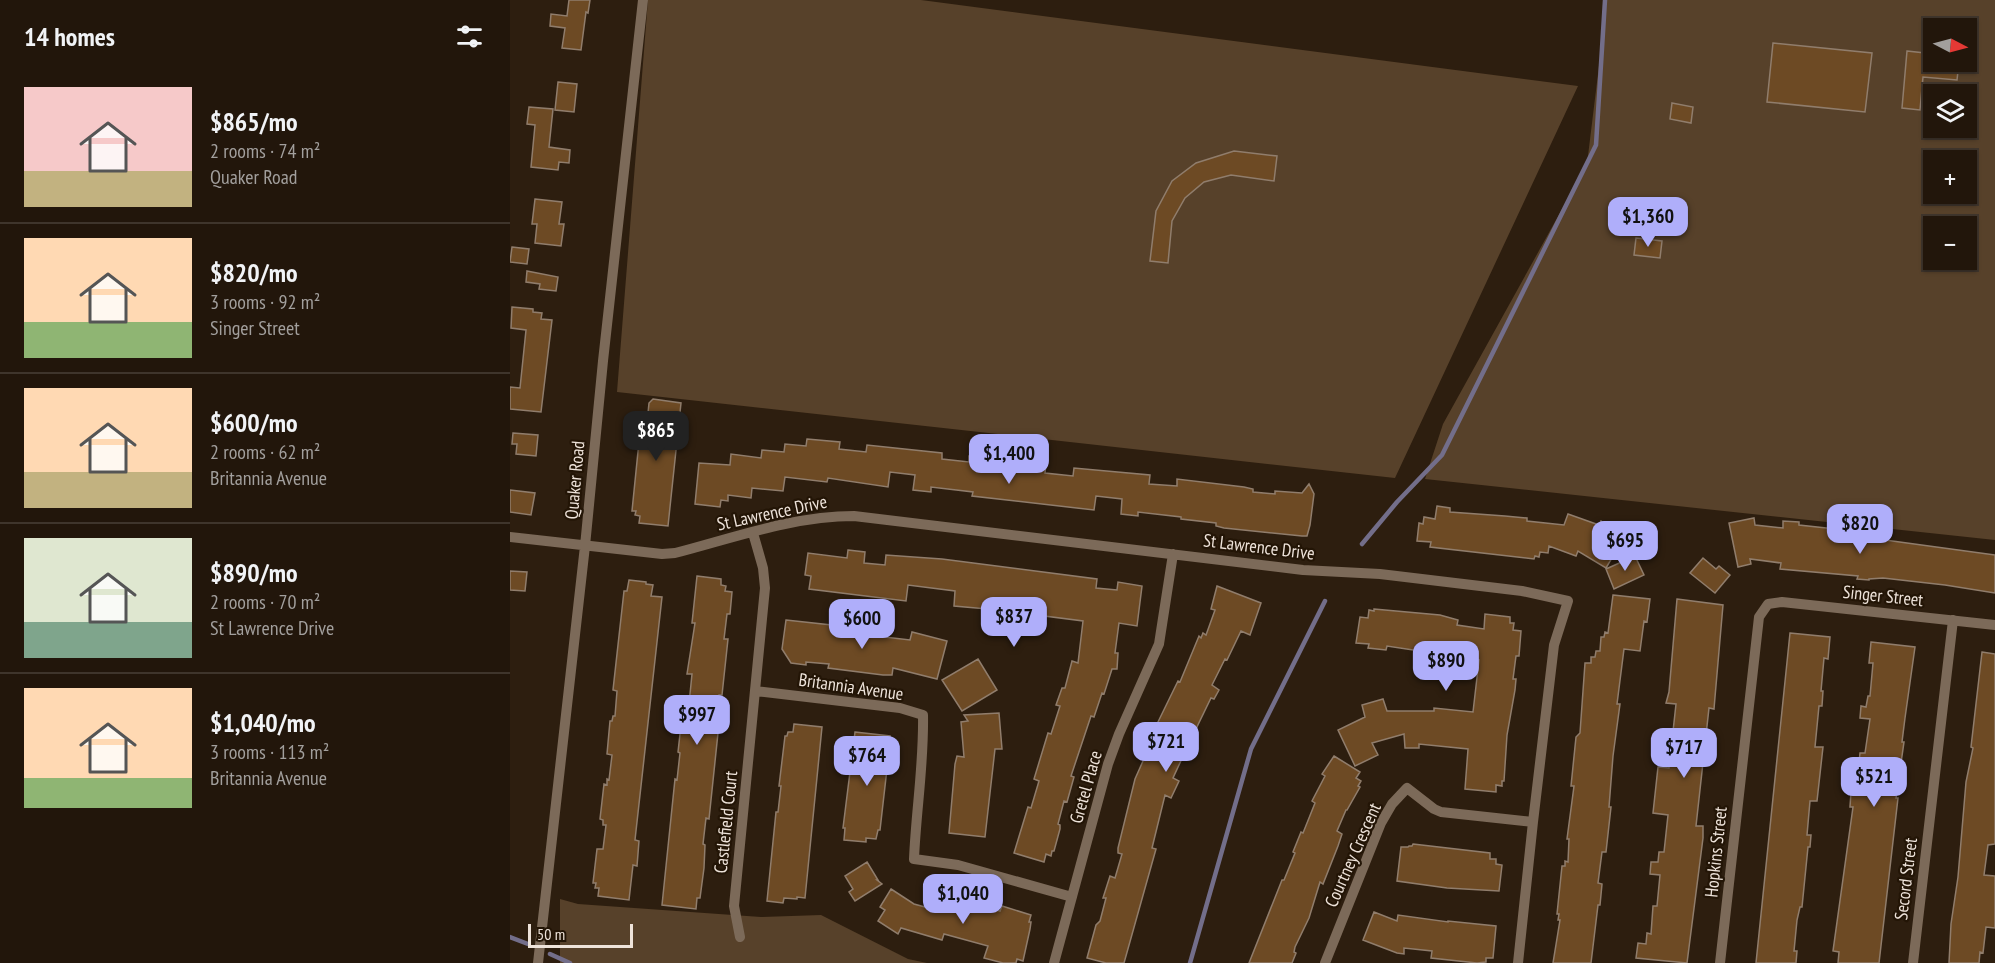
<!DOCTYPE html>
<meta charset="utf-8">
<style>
:root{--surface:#22160b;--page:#2e2319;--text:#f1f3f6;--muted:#a29f9d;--line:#3f352c;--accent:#afaefa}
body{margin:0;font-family:"PT Sans Narrow",sans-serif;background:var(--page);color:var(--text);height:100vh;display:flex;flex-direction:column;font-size:22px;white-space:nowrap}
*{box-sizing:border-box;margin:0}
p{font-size:20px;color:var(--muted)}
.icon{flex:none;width:33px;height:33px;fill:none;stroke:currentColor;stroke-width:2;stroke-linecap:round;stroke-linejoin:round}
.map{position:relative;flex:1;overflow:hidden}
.details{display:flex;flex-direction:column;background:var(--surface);width:510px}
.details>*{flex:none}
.needle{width:39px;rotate:96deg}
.controls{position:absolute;left:1413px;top:18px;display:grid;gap:12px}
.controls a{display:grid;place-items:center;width:54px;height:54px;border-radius:0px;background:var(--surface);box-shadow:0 2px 4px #0004,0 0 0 2px var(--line);font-size:30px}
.scale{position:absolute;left:18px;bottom:15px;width:105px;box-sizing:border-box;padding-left:6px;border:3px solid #eee3da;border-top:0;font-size:16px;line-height:21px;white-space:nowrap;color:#eee3da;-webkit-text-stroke:4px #231506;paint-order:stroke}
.price{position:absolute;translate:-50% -51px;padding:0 14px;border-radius:12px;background:var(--accent);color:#111;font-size:20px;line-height:39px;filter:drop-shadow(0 2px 3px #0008)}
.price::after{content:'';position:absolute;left:50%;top:36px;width:18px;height:14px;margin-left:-9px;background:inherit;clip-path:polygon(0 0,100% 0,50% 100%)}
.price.active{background:#222;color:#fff}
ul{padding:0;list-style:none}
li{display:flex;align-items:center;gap:18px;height:150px;padding:0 24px}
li+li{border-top:2px solid var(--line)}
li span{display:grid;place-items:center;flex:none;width:168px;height:120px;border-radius:0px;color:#555}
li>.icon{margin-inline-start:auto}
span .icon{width:72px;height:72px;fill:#fffc;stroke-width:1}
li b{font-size:26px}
h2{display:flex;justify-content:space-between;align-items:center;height:72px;padding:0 24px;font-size:26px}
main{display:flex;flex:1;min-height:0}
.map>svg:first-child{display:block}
.green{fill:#57412a;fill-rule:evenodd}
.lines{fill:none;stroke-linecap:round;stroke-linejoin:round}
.stream{stroke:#736e8a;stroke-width:4.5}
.building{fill:#6d4a24;stroke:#907d6c;stroke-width:1.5}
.street{stroke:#7c6a59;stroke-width:10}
.labels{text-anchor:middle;stroke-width:4.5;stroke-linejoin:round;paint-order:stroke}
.street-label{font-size:18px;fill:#eee3da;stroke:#231506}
</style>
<main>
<section class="details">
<h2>14 homes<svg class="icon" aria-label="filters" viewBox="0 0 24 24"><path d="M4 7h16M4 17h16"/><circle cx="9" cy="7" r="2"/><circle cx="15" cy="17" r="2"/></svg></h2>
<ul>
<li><span style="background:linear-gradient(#f6c9c9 70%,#c2b280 0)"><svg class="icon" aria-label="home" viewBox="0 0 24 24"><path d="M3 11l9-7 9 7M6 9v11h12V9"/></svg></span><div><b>$865/mo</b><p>2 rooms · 74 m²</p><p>Quaker Road</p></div></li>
<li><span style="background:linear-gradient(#ffd9b3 70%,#8fb573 0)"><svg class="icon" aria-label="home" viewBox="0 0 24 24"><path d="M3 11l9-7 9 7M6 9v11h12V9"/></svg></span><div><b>$820/mo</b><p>3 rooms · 92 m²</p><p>Singer Street</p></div></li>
<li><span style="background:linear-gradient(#ffd9b3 70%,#c2b280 0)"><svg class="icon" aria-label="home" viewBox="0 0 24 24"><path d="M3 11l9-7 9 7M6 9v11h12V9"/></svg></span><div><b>$600/mo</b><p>2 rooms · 62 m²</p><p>Britannia Avenue</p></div></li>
<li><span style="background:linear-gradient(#dfe7d0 70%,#7fa58c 0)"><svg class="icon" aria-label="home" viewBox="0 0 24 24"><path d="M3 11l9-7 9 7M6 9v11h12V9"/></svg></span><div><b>$890/mo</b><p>2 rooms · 70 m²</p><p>St Lawrence Drive</p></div></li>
<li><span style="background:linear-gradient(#ffd9b3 75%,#8fb573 0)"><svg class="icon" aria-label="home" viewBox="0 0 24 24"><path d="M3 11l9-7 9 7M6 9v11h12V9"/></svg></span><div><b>$1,040/mo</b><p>3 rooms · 113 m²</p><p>Britannia Avenue</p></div></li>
</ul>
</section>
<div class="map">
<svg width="1485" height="963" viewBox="0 0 1485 963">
<rect width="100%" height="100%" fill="#2d1e0f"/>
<path class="green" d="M 138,0 L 411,0 L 1068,86 L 885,478 L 107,392 Z
M 1097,0 L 1485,0 L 1485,540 L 915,479 L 933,424 L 1077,164 ZM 1424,28 L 1456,28 L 1456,62 L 1424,62 ZM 1424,94 L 1456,94 L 1456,128 L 1424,128 ZM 1424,160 L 1456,160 L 1456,194 L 1424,194 ZM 1424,226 L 1456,226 L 1456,260 L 1424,260 Z
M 50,899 L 68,904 L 251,917 L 311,915 L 398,959 L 417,963 L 50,963 Z"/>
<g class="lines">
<path class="stream" d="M 852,544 L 887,502 L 932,455 L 1086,145 L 1095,0
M 0,937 L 18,944
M 40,954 L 60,963
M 680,963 L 741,749 L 815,601"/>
</g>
<path class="building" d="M 59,0 L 80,0 L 78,13 L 76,12 L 71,50 L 52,48 L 55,28 L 40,26 L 41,14 L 57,16 Z
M 1263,43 L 1362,53 L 1355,112 L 1257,102 Z
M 1397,51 L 1424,54 L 1424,62 L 1449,62 L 1447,80 L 1413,77 L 1410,110 L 1392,108 Z
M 48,82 L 67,84 L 64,112 L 45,110 Z
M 1162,103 L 1183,107 L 1181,123 L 1160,119 Z
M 19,107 L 43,109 L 39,147 L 60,150 L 59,163 L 49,162 L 48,170 L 21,167 L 25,125 L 17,124 Z
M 724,151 L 767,156 L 764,181 L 721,175 L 694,182 L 675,198 L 662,221 L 658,263 L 640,261 L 646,211 L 662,181 L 686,163 Z
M 25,199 L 52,202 L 49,224 L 54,224 L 51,246 L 25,243 L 27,224 L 22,224 Z
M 1126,238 L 1152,241 L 1150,258 L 1124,255 Z
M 2,247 L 19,249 L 17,264 L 0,262 Z
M 17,271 L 48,277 L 46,291 L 29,289 L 30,284 L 16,282 Z
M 2,307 L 23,309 L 23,312 L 32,313 L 31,319 L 42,320 L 31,412 L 0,409 L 0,387 L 10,388 L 16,330 L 1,328 Z
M 143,399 L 171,403 L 158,526 L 129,523 L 130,516 L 125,515 L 126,511 L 122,511 L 132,412 L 138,413 L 139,403 Z
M 3,433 L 28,435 L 26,456 L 6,454 L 7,444 L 2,444 Z
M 297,439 L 330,442 L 329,449 L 356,452 L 357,445 L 432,453 L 432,459 L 459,462 L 459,456 L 536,464 L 535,473 L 563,476 L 564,468 L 640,475 L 639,484 L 667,486 L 667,479 L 734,487 L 743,489 L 743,492 L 765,494 L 765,491 L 792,493 L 799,484 L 804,494 L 800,525 L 797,536 L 792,536 L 714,528 L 706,526 L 706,523 L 671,519 L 671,517 L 628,512 L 628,516 L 611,514 L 612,499 L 586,496 L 584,510 L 462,496 L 463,492 L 421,487 L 421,492 L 403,490 L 405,475 L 380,472 L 378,487 L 318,478 L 317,482 L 275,477 L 273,491 L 242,488 L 241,498 L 218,495 L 218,501 L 211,500 L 210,507 L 185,504 L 189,463 L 220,465 L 221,454 L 251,458 L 252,450 L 274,452 L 275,444 L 296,446 Z
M 0,490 L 25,493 L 21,515 L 0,512 Z
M 927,506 L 940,508 L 940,512 L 995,516 L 1017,518 L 1017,521 L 1054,525 L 1058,514 L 1089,525 L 1091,521 L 1115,536 L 1096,568 L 1068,551 L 1066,556 L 1039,546 L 1038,553 L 1030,552 L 1029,557 L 1025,556 L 1024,559 L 920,547 L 921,542 L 907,541 L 909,523 L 913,524 L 914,517 L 925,519 Z
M 1244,518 L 1245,525 L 1273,528 L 1273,521 L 1289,522 L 1289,525 L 1353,532 L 1353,529 L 1365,530 L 1364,538 L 1375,540 L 1485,555 L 1485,593 L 1435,585 L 1373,578 L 1359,579 L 1359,580 L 1347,579 L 1348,576 L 1270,569 L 1271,563 L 1240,559 L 1241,564 L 1228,567 L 1219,523 Z
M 338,550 L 355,552 L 354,563 L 375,565 L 376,555 L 432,559 L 587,579 L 586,588 L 607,590 L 608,582 L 632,586 L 627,626 L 609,623 L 605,653 L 608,653 L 607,669 L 602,669 L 594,694 L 592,693 L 584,717 L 581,716 L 561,776 L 564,777 L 557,802 L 554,801 L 548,824 L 550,825 L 550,829 L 544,851 L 542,851 L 541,856 L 536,854 L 534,862 L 504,853 L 518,807 L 521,808 L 529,781 L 524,779 L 538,733 L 541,734 L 550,706 L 546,705 L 552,688 L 555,688 L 562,661 L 568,663 L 573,621 L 519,614 L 520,610 L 477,605 L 477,609 L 444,606 L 445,591 L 398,585 L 396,601 L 299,589 L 301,576 L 295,575 L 298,553 L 337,558 Z
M 1125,556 L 1134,575 L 1104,589 L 1096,569 Z
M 1193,558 L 1206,569 L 1209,566 L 1220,575 L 1205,593 L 1180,573 Z
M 0,571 L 17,572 L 15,591 L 0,590 Z
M 187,576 L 211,579 L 211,585 L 216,586 L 215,591 L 222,592 L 220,614 L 217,614 L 214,639 L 218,639 L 212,695 L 209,695 L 206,719 L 208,719 L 208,733 L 199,819 L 196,818 L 193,844 L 195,845 L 194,868 L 190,898 L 187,898 L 186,909 L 152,905 L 165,779 L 167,780 L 170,753 L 168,752 L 172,716 L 166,715 L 167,703 L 179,704 L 182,674 L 177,674 L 185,623 L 182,623 Z
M 119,580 L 136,582 L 136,584 L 143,585 L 141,596 L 152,597 L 125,840 L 129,841 L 127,866 L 123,865 L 119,900 L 88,896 L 89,888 L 85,888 L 86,883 L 83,883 L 87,849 L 93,849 L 96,825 L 93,825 L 93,820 L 90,819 L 94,784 L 97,785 L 97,779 L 99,780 L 102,755 L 97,754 L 100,721 L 102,721 L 103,716 L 105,716 L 107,691 L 103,690 L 114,591 L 117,591 Z
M 707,586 L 751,603 L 740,635 L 731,631 L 717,660 L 715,659 L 702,685 L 709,690 L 704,699 L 701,698 L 684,733 L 687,734 L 678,754 L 675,752 L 663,778 L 669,781 L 661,798 L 655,795 L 642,848 L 646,849 L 614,963 L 596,963 L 577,958 L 586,925 L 590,921 L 596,898 L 593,898 L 600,876 L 605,878 L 612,854 L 608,853 L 608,848 L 625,779 L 637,752 L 640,754 L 643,749 L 644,750 L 653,729 L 646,726 L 668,681 L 670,682 L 689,636 L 691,638 L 693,633 L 696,635 L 705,610 L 701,609 Z
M 1103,595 L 1140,599 L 1137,622 L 1134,621 L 1130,651 L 1114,649 L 1107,704 L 1110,704 L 1103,756 L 1099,807 L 1101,807 L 1096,852 L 1092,852 L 1088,883 L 1092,884 L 1090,905 L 1088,905 L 1081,963 L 1043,963 L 1050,920 L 1048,920 L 1049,914 L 1047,914 L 1052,866 L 1055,866 L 1055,861 L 1058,862 L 1059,839 L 1057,839 L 1064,786 L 1061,786 L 1066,737 L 1070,733 L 1075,663 L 1081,663 L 1081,657 L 1085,657 L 1086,651 L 1090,651 L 1091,637 L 1094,637 L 1095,632 L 1098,633 Z
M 1167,599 L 1213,605 L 1205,697 L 1204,709 L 1199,708 L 1186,826 L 1193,826 L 1193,838 L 1177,963 L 1126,958 L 1128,943 L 1136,944 L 1137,933 L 1141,934 L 1143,906 L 1147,906 L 1150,875 L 1140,874 L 1141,862 L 1148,862 L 1149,852 L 1154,852 L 1158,815 L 1143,813 L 1148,767 L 1159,768 L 1166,704 L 1156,703 L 1159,692 Z
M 864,609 L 930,615 L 948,620 L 947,625 L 974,629 L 975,614 L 1000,617 L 1000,623 L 1004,623 L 1003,630 L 1011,631 L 1009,656 L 1006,656 L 1003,679 L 1006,679 L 1005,690 L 997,735 L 994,781 L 992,781 L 992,786 L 986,785 L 986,792 L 955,789 L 958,749 L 909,744 L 909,748 L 895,748 L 894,734 L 862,743 L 868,755 L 845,766 L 828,730 L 855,717 L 852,705 L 873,699 L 877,711 L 924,711 L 924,708 L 963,712 L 969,660 L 877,646 L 876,650 L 858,648 L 859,644 L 846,643 L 850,617 L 858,618 L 859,610 L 864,611 Z
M 276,620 L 349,628 L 349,634 L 400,640 L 402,632 L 437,641 L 427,679 L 383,668 L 382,675 L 373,675 L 318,668 L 319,664 L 296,662 L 296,665 L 281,663 L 272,649 Z
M 1280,633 L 1320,637 L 1318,659 L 1314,658 L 1311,691 L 1313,691 L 1312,706 L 1309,706 L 1305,747 L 1313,747 L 1307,801 L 1300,801 L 1297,835 L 1301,835 L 1300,847 L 1298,847 L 1292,907 L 1290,907 L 1287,920 L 1284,951 L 1287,951 L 1286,963 L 1246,963 Z
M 1361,642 L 1405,647 L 1395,718 L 1392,742 L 1394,742 L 1386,798 L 1388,798 L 1369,963 L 1328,963 L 1329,952 L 1323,951 L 1343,807 L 1340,807 L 1343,762 L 1349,763 L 1350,753 L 1355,753 L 1360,719 L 1350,718 L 1351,706 L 1356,707 L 1358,696 L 1360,696 L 1363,663 L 1359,663 Z
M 1472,652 L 1485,654 L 1485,844 L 1478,845 L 1474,875 L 1485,876 L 1485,928 L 1476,927 L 1473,953 L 1470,952 L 1469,963 L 1439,963 L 1441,924 L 1448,877 L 1456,782 L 1463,748 L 1461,747 Z
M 468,659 L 487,690 L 452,711 L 432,680 Z
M 489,713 L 492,749 L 485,749 L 475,837 L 439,833 L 445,764 L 447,756 L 454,757 L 451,722 L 458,721 L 454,715 Z
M 284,724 L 312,727 L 295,898 L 287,897 L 287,899 L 274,898 L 273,903 L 257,901 L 266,812 L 268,812 L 271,786 L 269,786 L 275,736 L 277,736 L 278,732 L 283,732 Z
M 345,732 L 380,736 L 379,744 L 381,745 L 380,761 L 378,760 L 370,830 L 368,830 L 366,839 L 356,838 L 356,842 L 334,840 L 335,828 L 333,828 Z
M 824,756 L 850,772 L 846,778 L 851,781 L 848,786 L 850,787 L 837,810 L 836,810 L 827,831 L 832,834 L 828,846 L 813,884 L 810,882 L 799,918 L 785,947 L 784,952 L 786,953 L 782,963 L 739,963 L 772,880 L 774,880 L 785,853 L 783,852 L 791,832 L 793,833 L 805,803 L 802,801 L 815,776 L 812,774 Z
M 903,844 L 980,853 L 980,859 L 986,859 L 986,864 L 992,865 L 989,891 L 937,888 L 887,881 L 891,847 L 898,847 L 899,846 L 902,846 Z
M 357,862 L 368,880 L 367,880 L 372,884 L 345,901 L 339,892 L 343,889 L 335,876 Z
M 381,889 L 404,904 L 426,910 L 429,899 L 456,907 L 457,902 L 490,911 L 492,906 L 521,915 L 519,922 L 521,922 L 520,929 L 513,961 L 507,959 L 506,963 L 493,963 L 474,958 L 478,946 L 434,934 L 432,940 L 391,928 L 388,934 L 368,921 L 375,910 L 370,907 Z
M 864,912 L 887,921 L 888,915 L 938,922 L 938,921 L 986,926 L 983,958 L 976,958 L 976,962 L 967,963 L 921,958 L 922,951 L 894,948 L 894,954 L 887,953 L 853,940 Z"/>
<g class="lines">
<path class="street" d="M 0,537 L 152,554 L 165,553 C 223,538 283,516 344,516 L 793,570 L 870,574 L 1012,591 L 1058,601 L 1044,645 L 1023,822 L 1008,963
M 245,691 L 390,708 L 413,715 C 414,764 406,811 404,859 L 448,865 L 562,897
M 230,937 L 224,906 L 255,588 L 253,568 L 243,533
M 28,963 L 75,546 L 93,361 L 133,0
M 544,963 L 598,764 L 609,734 L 649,644 L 663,554
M 815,963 L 871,823 L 882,804 L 897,788 L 924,809 L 931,812 L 1023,822
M 1210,963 L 1249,617 L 1258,604 L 1272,602 L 1485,625
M 1403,963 L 1443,620"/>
</g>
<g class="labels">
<g class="street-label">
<text transform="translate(65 480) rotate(-85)" y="6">Quaker Road</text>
<text transform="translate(262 513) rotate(-12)" y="6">St Lawrence Drive</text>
<text transform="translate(749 547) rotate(7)" y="6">St Lawrence Drive</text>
<text transform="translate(1373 596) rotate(6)" y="6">Singer Street</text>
<text transform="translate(341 687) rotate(8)" y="6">Britannia Avenue</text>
<text transform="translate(576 787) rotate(-74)" y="6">Gretel Place</text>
<text transform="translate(216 822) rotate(-84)" y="6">Castlefield Court</text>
<text transform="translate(1206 852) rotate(-84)" y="6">Hopkins Street</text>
<text transform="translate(843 855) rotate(-66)" y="6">Courtney Crescent</text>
<text transform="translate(1396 879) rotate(-83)" y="6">Secord Street</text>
</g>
</g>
</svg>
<div class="controls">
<a><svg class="needle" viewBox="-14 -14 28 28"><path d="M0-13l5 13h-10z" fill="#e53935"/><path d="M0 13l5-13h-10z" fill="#a29f9d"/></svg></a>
<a><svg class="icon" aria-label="layers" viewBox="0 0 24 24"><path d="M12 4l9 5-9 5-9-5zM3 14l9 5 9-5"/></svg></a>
<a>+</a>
<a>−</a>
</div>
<div class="scale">50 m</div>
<b class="price" style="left:1138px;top:248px">$1,360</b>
<b class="price active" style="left:146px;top:462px">$865</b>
<b class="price" style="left:499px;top:485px">$1,400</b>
<b class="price" style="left:1350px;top:555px">$820</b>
<b class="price" style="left:1115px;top:572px">$695</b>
<b class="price" style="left:504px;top:648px">$837</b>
<b class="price" style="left:352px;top:650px">$600</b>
<b class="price" style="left:936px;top:692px">$890</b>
<b class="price" style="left:187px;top:746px">$997</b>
<b class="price" style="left:656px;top:773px">$721</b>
<b class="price" style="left:1174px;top:779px">$717</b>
<b class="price" style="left:357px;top:787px">$764</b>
<b class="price" style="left:1364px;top:808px">$521</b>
<b class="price" style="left:453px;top:925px">$1,040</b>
</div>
</main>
